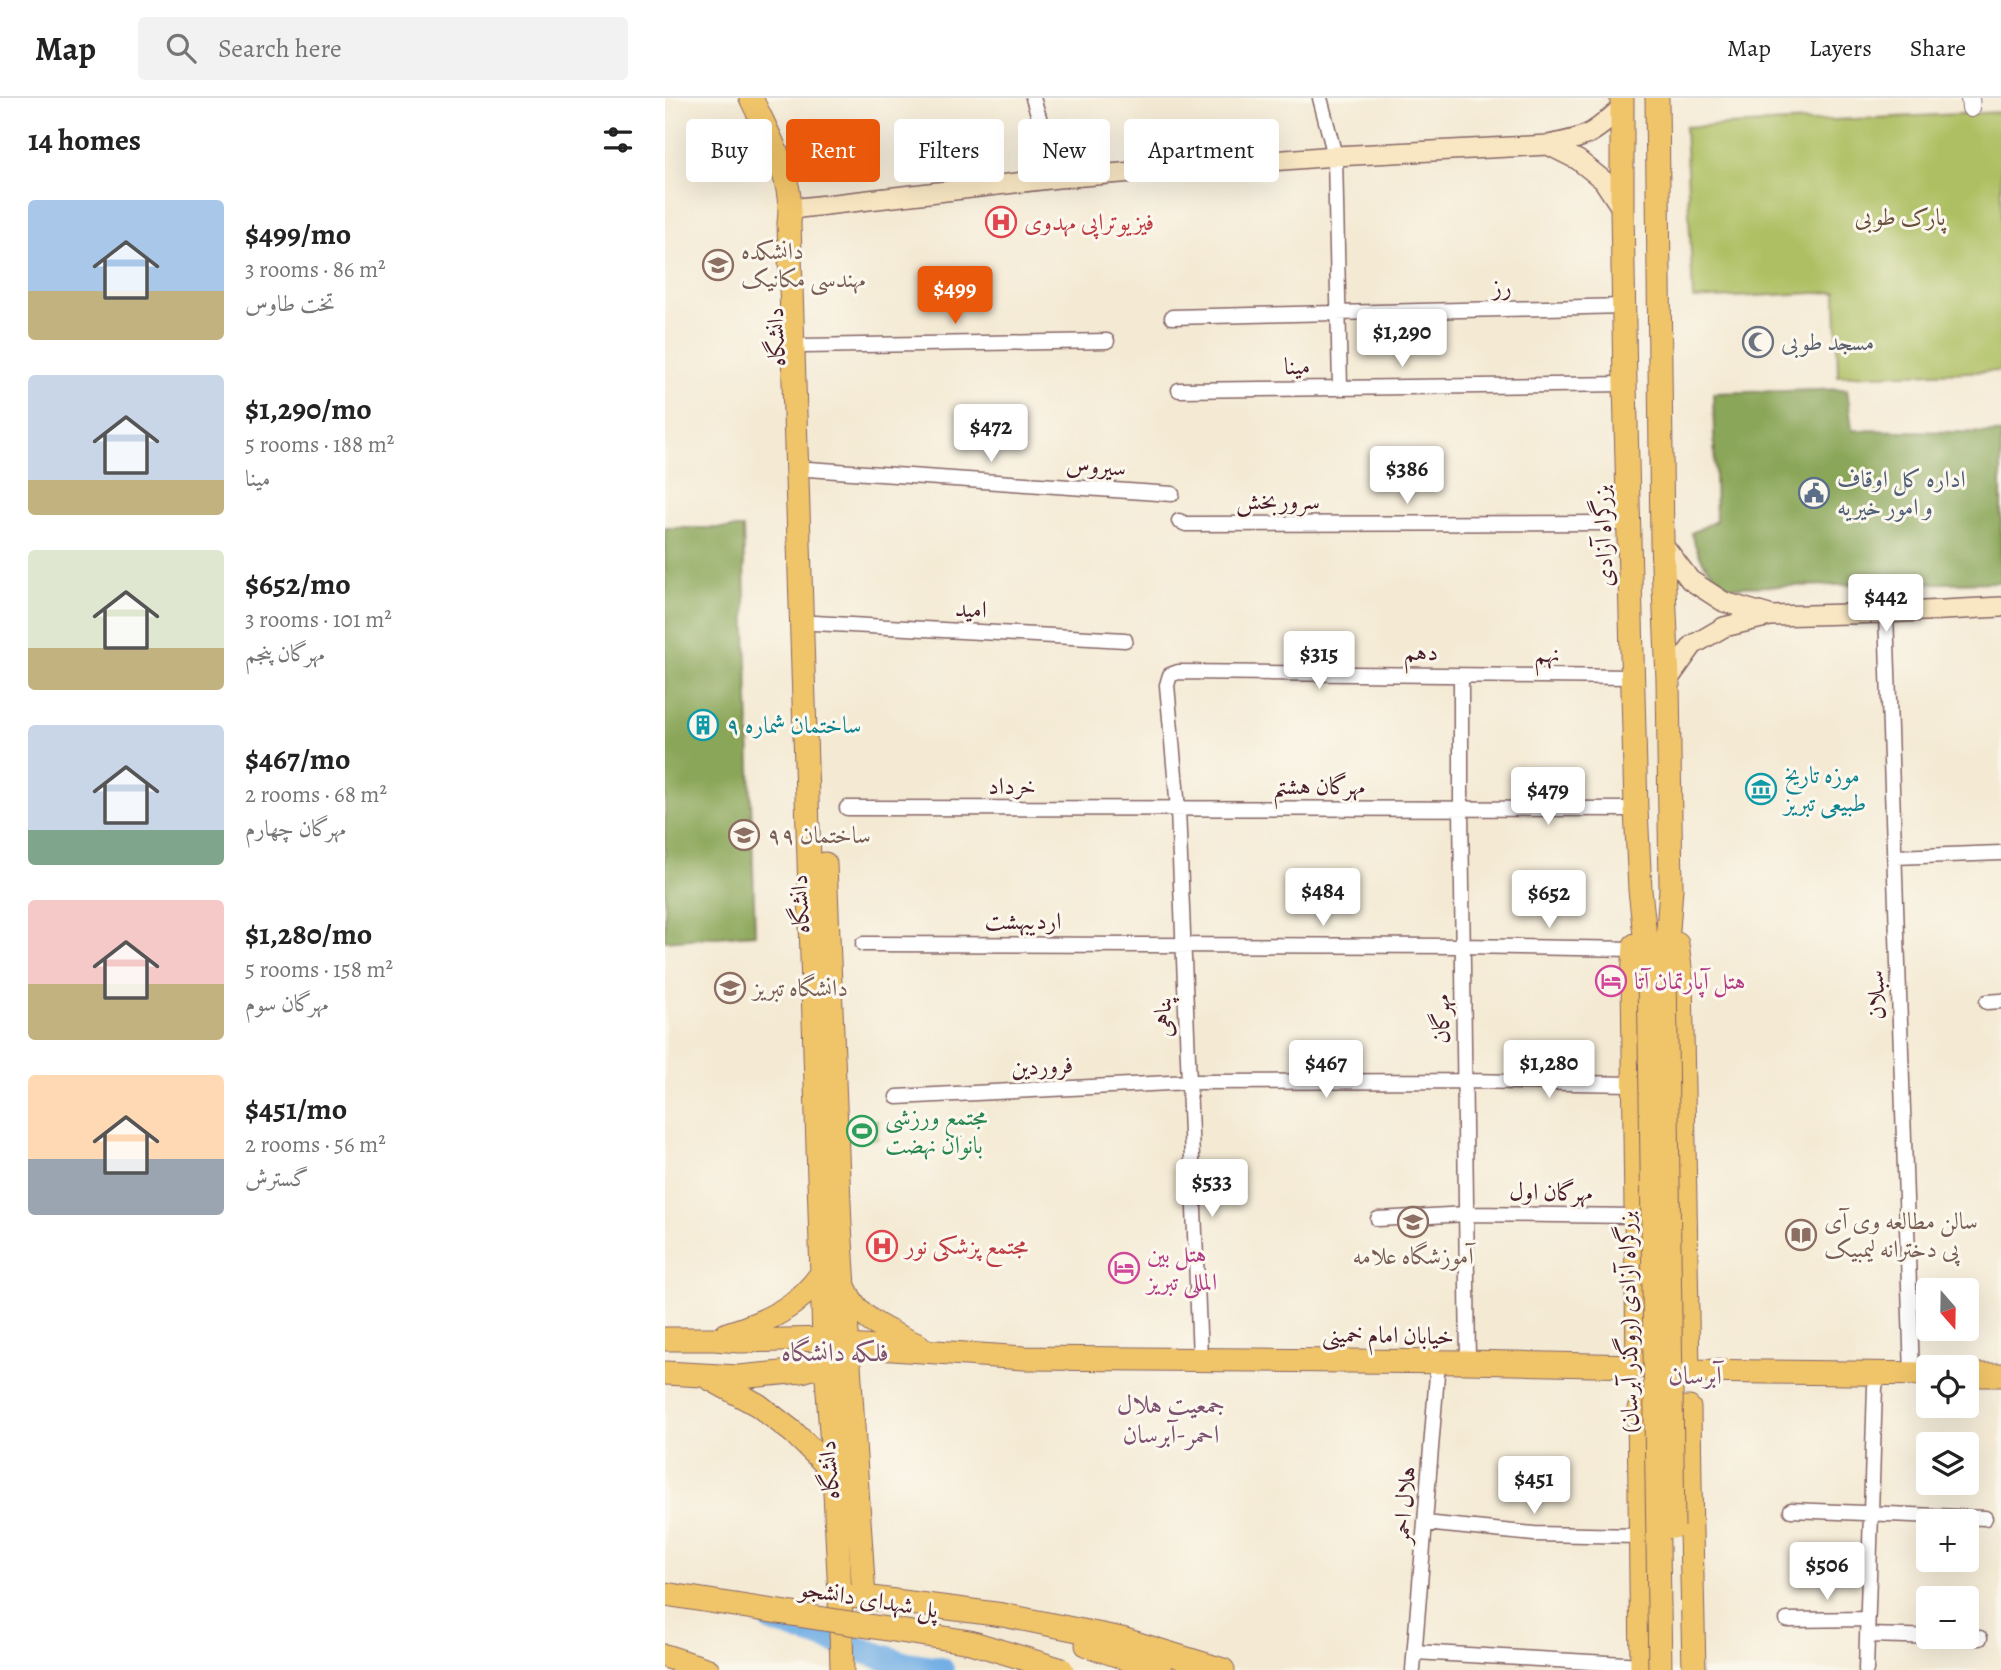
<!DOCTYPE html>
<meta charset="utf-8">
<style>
:root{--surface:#fff;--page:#f2f2f2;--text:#222;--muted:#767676;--line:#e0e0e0;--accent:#ea580c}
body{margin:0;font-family:Alegreya,Amiri,serif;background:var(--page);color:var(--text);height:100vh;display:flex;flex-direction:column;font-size:26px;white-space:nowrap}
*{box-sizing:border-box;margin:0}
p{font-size:23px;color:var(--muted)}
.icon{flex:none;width:38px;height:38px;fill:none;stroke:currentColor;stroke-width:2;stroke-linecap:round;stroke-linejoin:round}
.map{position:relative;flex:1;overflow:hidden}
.side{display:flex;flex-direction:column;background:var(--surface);width:665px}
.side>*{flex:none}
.hud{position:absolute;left:21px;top:21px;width:665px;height:63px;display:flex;gap:14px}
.needle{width:46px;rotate:160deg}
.controls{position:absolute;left:1251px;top:1180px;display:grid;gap:14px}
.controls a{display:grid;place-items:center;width:63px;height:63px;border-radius:7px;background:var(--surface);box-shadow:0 7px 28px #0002;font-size:35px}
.price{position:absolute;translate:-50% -60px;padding:0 16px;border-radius:7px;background:#fff;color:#222;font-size:23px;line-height:46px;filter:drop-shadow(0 2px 4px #0008)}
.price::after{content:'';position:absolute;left:50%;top:42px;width:21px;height:16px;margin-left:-10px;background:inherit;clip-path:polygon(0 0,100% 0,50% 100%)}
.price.selected{background:var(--accent);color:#fff}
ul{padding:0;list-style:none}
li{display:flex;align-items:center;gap:21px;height:175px;padding:0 28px}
li span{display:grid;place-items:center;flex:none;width:196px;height:140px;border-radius:7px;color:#555}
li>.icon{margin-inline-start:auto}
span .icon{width:84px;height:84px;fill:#fffc;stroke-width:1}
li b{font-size:30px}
h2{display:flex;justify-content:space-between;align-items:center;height:84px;padding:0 28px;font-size:30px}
.chip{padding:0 24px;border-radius:7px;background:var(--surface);box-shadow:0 7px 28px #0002;font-size:24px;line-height:63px}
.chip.selected{background:var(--accent);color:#fff}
header{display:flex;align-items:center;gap:42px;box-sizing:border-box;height:98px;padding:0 35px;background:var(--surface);border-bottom:2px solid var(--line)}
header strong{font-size:33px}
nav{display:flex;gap:38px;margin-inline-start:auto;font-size:24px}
.search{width:490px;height:63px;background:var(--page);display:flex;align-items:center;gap:18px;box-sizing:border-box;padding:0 24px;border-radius:7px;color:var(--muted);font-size:26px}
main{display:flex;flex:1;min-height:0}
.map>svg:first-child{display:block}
.green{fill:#adbf62;stroke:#7c6f46;stroke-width:2}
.forest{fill:#8aa658;stroke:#6a6242;stroke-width:2}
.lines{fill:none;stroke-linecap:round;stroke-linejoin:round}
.river{stroke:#73afe5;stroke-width:26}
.minor-casing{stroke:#866666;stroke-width:17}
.tertiary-casing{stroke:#866666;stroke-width:20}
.secondary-casing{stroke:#866666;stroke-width:22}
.primary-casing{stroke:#866666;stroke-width:25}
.trunk-casing{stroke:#866666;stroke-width:25}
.minor{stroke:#fff;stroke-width:14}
.tertiary{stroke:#fff;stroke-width:18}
.secondary{stroke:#f9e7c3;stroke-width:19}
.primary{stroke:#f0c469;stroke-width:23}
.trunk{stroke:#f0c469;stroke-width:23}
.trunk-bridge-casing{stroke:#866666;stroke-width:25;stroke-linecap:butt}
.trunk-bridge{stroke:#f0c469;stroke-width:23}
.labels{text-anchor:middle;stroke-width:6;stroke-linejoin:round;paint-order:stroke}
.park-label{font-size:24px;fill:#684f3c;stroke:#fbf7ec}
.health-label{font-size:24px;fill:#be3a42;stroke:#fbf7ec;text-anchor:start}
.education-label{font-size:24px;fill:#785e54;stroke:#fbf7ec;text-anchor:start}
.street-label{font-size:24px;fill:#4a1f2b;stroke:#fbf7ec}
.worship-label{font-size:24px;fill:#5b616d;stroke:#fbf7ec;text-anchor:start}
.service-label{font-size:24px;fill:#4e5e75;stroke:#fbf7ec;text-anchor:start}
.culture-label{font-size:24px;fill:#0d838f;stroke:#fbf7ec;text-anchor:start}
.hotel-label{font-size:24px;fill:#b23c85;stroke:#fbf7ec;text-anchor:start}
.leisure-label{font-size:24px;fill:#27864d;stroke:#fbf7ec;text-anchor:start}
.neighbourhood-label{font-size:26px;fill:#7c5070;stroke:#fbf7ec}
</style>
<header>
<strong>Map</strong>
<div class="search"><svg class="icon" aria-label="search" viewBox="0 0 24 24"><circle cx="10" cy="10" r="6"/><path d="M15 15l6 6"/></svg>Search here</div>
<nav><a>Map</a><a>Layers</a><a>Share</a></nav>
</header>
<main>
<section class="side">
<h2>14 homes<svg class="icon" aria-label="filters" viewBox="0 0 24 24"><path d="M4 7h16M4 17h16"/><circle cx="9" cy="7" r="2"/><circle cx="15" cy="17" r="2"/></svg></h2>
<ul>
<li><span style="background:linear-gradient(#a9c7e8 65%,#c2b280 0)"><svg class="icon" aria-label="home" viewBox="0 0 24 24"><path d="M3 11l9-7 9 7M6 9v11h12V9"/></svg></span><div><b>$499/mo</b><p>3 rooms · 86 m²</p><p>تخت طاوس</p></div></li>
<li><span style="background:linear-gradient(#c9d6e8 75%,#c2b280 0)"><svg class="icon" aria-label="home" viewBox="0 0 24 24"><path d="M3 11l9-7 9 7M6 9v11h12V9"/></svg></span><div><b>$1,290/mo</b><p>5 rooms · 188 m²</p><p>مینا</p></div></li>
<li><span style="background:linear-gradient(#dfe7d0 70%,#c2b280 0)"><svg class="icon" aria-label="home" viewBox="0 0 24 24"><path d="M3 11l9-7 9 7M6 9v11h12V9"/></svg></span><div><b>$652/mo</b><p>3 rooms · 101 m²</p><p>مهرگان پنجم</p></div></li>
<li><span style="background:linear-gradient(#c9d6e8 75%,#7fa58c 0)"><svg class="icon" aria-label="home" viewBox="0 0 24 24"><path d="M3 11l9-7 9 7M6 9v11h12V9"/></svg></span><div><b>$467/mo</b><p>2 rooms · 68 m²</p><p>مهرگان چهارم</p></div></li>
<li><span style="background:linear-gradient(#f6c9c9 60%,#c2b280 0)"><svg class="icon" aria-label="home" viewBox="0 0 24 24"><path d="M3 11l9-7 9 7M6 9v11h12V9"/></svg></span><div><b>$1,280/mo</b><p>5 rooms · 158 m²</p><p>مهرگان سوم</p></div></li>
<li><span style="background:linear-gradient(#ffd9b3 60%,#9aa5b1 0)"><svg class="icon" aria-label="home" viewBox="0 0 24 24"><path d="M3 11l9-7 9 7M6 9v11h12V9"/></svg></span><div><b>$451/mo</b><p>2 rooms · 56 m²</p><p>گسترش</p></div></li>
</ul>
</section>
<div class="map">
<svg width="1336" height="1572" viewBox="0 0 1336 1572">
<rect width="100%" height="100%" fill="#fbf7ec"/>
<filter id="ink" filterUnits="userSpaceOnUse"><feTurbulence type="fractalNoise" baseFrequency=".0143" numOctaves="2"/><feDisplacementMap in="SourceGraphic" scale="14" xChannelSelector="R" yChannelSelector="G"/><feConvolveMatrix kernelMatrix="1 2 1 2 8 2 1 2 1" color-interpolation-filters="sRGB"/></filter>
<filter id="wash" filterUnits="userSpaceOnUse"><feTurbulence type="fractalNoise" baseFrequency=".00686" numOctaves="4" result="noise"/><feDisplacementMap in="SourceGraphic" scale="28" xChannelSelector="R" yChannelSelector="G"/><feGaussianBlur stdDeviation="1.57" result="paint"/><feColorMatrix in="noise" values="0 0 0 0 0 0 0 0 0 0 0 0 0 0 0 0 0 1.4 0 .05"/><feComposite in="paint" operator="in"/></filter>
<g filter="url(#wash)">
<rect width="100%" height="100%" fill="#f4ead4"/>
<path class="green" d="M 1336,14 L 1336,273 L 1173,278 L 1171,194 L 1028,201 L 1020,29 Z
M 213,1023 L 213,1041 L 183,1042 L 181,1024 Z"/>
<path class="forest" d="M 1182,291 L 1187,332 L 1336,335 L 1336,484 L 1066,489 C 1043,477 1033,458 1026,435 L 1051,423 L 1048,295 Z
M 0,430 L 78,430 L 90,836 L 0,843 Z"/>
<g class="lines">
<path class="river" d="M 107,1522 L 242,1567 L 276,1572"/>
</g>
</g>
<g filter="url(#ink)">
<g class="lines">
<g class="minor-casing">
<path id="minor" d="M 368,0 L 393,80
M 655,0 L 670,58 L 675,290
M 507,219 L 959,208
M 138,248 L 442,243
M 514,292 L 960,286
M 143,371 L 507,396
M 514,423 L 521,426 L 964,425
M 1221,515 L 1247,1276
M 149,525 L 460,542
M 796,578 L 796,711 L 803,1264
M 182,710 L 971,711
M 1230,759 L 1336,755
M 198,846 L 798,848 L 970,851
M 1322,904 L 1336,903
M 232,999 L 524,984 L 799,983 L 969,986
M 713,1121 L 801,1116 L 971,1118
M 535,1260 L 513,711 L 502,587 L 505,577 L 513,574 L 968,579
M 1126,1412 L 1320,1420
M 760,1425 L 869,1436 L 975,1438
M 1122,1522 L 1202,1521
M 1202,1537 L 1315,1540
M 750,1554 L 977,1567
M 748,1572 L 773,1264
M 1201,1572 L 1210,1289 L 1214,1276"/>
</g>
<g class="tertiary-casing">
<path id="tertiary" d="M 1305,0 L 1306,10"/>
</g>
<g class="secondary-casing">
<path id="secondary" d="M 883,47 L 913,62 L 938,82 L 957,111
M 126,111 L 393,80 L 670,58 L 883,47 C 921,40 929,36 956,10
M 997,445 L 1025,482 L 1059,504 L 1104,517
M 1003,582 L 1028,547 L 1059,529 L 1105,518 L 1221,515 L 1336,509"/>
</g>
<g class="primary-casing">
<path id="primary" d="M 86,0 C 104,38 130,82 124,125 L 159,1241 L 169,1374 L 175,1498
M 160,766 L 175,1127 L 199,1499
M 181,1192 C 194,1224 226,1234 254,1248
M 62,1236 C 101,1224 134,1209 157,1175
M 0,1241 L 49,1241 L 74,1243 L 159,1241 L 183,1248 L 359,1260 L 803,1264 L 973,1268 L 1023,1273 L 1264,1276
M 0,1275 L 74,1279 L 137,1273 L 161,1266 L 172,1257
M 1302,1277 L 1336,1277
M 42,1279 L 93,1307 L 128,1334 L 169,1374"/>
</g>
<g class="trunk-casing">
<path id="trunk" d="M 957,0 L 957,111 L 960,286 L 971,711 L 975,792 L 984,875
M 992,0 L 997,445 L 1003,582 L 1006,790 L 1000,875
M 1012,846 L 1016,878 L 1023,1273
M 970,847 L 968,880 L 973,1268
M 1021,1373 L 1025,1386 L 1029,1572
M 422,1547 L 495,1572
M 0,1558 L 43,1572
M 177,1572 L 175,1498 L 199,1499 L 338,1517 L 457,1541 L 558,1572
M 977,1572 L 974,1311 L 1024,1310 L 1025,1386"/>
</g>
<use href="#minor" class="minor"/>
<use href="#tertiary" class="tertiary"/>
<use href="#secondary" class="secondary"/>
<use href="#primary" class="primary"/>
<use href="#trunk" class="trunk"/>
<g class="trunk-bridge-casing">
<path id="trunk-bridge" d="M 984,875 L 995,1572
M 1000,875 L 1008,1429
M 0,1496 L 305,1544 L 397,1572"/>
</g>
<use href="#trunk-bridge" class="trunk-bridge"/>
</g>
</g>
<defs>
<g id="hospital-ring" transform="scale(1.575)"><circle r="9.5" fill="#fbf7ec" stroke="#e0444e" stroke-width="1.5"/><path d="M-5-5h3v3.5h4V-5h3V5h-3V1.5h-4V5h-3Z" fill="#e0444e"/></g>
<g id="university-ring" transform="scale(1.575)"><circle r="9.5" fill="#fbf7ec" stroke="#8d6e63" stroke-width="1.5"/><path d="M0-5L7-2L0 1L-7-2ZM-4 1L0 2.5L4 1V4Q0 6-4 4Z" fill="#8d6e63"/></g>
<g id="mosque-ring" transform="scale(1.575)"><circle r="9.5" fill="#fbf7ec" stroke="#6b7280" stroke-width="1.5"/><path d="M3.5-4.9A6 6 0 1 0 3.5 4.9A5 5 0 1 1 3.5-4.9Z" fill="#6b7280"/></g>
<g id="civic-ring" transform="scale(1.575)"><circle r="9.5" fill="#fbf7ec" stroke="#5c6f8a" stroke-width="1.5"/><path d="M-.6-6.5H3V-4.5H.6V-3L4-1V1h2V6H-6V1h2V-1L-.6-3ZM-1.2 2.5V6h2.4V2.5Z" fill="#5c6f8a"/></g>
<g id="building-ring" transform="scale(1.575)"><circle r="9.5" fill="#fbf7ec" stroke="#0f9aa8" stroke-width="1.5"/><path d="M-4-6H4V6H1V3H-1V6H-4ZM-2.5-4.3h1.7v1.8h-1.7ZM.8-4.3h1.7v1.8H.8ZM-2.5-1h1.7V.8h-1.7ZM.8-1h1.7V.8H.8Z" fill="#0f9aa8"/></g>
<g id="museum-ring" transform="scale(1.575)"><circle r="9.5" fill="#fbf7ec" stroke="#0f9aa8" stroke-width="1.5"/><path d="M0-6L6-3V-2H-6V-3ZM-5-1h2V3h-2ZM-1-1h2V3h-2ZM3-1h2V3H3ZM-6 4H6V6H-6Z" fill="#0f9aa8"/></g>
<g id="hotel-ring" transform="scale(1.575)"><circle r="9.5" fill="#fbf7ec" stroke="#d1479c" stroke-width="1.5"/><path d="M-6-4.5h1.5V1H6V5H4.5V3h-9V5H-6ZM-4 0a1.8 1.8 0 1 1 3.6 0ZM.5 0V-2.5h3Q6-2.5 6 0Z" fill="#d1479c"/></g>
<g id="stadium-ring" transform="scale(1.575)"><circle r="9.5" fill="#fbf7ec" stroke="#2e9e5b" stroke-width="1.5"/><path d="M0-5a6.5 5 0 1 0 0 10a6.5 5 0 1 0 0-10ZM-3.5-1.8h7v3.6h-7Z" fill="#2e9e5b"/></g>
<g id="school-ring" transform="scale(1.575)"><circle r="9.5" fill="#fbf7ec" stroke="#8d6e63" stroke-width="1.5"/><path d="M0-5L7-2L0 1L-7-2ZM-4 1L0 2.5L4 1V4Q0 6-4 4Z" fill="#8d6e63"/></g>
<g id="library-ring" transform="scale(1.575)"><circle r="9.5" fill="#fbf7ec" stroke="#8d6e63" stroke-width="1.5"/><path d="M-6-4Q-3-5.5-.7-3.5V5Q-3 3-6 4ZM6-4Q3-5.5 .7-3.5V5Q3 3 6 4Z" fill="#8d6e63"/></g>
</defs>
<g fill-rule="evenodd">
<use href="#hospital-ring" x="336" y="124"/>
<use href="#university-ring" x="53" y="167"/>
<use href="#mosque-ring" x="1093" y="244"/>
<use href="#civic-ring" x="1149" y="395"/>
<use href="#building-ring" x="38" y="627"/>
<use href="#museum-ring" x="1096" y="691"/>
<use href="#university-ring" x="79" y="737"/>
<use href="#hotel-ring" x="946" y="883"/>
<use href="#university-ring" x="65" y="890"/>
<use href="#stadium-ring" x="197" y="1033"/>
<use href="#school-ring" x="748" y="1124"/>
<use href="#library-ring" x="1136" y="1137"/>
<use href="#hospital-ring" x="217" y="1148"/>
<use href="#hotel-ring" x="459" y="1170"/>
</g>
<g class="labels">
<g class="park-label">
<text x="1235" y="127">پارک طوبی</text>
</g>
<g class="health-label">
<text x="359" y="132">فیزیوتراپی مهدوی</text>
<text x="240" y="1156">مجتمع پزشکی نور</text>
</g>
<g class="education-label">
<text x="76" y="161">دانشکده<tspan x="76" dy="28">مهندسی مکانیک</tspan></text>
<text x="102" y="745">ساختمان ۹۹</text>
<text x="88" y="898">دانشگاه تبریز</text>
<text x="1159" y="1131">سالن مطالعه وی آی<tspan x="1159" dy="28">پی دخترانه لیمبیک</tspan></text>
<text x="748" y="1166" text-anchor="middle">آموزشگاه علامه</text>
</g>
<g class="street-label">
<text transform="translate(837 189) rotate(-1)" y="8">رز</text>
<text transform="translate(111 239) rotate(-92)" y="8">دانشگاه</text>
<text transform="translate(632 268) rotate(-1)" y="8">مینا</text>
<text transform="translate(431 368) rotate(4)" y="8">سیروس</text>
<text x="613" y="411">سروربخش</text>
<text transform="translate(938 438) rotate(-92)" y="8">بزرگراه آزادی</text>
<text transform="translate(306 511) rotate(3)" y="8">امید</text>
<text transform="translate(756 554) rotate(1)" y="8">دهم</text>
<text x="882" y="564">نهم</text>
<text x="347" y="696">خرداد</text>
<text x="654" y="696">مهرگان هشتم</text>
<text transform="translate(135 806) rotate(-92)" y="8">دانشگاه</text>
<text x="358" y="831">اردیبهشت</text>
<text transform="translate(1211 897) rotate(-92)" y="8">سبلان</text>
<text transform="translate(498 919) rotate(-92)" y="8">پناهی</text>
<text transform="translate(776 921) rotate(-90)" y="8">مهرگان</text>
<text transform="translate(377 968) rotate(-3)" y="8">فروردین</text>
<text transform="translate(886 1094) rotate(1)" y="8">مهرگان اول</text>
<text transform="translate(963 1224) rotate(-91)" y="8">بزرگراه آزادی (روگذر آبرسان)</text>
<text transform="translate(723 1237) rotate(1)" y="8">خیابان امام خمینی</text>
<text transform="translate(164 1372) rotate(-94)" y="8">دانشگاه</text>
<text transform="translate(739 1407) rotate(-85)" y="8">هلال احمر</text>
<text transform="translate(204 1501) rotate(9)" y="8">پل شهدای دانشجو</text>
</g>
<g class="worship-label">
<text x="1116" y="252">مسجد طوبی</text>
</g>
<g class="service-label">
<text x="1172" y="389">اداره کل اوقاف<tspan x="1172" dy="28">و امور خیریه</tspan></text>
</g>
<g class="culture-label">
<text x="61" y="635">ساختمان شماره ۹</text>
<text x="1119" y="685">موزه تاریخ<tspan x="1119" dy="28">طبیعی تبریز</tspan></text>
</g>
<g class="hotel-label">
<text x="969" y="891">هتل آپارتمان آتا</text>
<text x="482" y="1164">هتل بین<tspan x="482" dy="28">المللی تبریز</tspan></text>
</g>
<g class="leisure-label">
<text x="220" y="1027">مجتمع ورزشی<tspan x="220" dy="28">بانوان نهضت</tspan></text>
</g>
<g class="neighbourhood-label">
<text x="170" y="1263">فلکه دانشگاه</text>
<text x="1030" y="1286">آبرسان</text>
<text x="506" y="1315">جمعیت هلال<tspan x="506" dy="30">احمر-آبرسان</tspan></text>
</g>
</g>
</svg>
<div class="controls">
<a><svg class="needle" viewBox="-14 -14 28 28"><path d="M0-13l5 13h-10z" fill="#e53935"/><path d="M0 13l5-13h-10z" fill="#767676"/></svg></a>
<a><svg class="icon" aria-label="locate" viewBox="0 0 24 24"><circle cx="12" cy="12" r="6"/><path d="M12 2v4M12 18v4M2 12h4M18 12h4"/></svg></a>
<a><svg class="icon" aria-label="layers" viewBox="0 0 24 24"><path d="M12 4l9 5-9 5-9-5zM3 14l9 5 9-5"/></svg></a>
<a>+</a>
<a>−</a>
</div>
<b class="price selected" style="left:290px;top:228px">$499</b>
<b class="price" style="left:737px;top:271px">$1,290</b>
<b class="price" style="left:326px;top:366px">$472</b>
<b class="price" style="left:742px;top:408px">$386</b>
<b class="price" style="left:1221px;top:536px">$442</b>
<b class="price" style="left:654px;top:593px">$315</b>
<b class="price" style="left:883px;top:729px">$479</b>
<b class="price" style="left:658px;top:830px">$484</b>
<b class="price" style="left:884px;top:832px">$652</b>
<b class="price" style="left:661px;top:1002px">$467</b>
<b class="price" style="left:884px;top:1002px">$1,280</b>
<b class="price" style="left:547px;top:1121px">$533</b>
<b class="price" style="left:869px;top:1418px">$451</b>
<b class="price" style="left:1162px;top:1504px">$506</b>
<div class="hud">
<a class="chip">Buy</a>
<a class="chip selected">Rent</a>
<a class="chip">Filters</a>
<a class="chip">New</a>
<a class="chip">Apartment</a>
</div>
</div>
</main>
